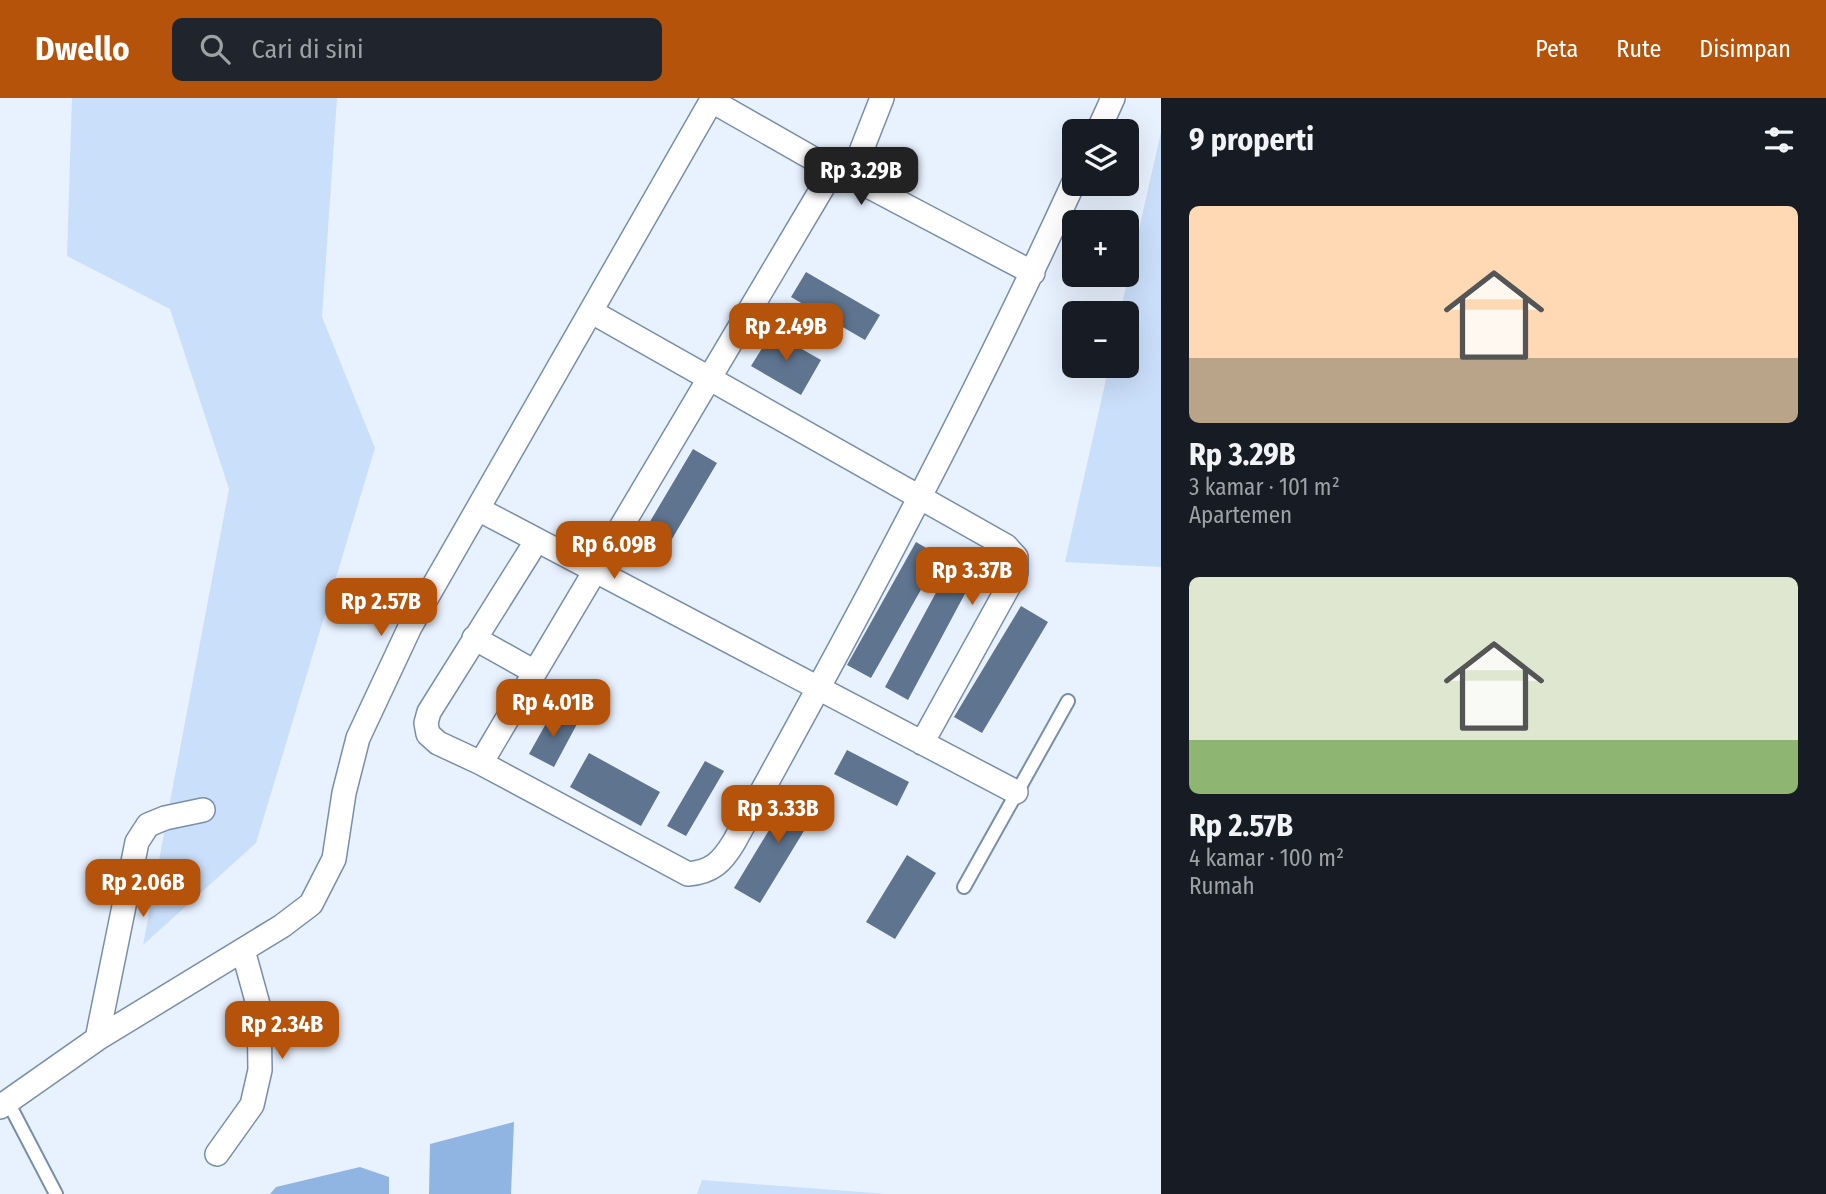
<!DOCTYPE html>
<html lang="id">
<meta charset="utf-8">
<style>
:root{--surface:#171b24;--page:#20242c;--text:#f1f3f6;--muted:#9ea1a6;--accent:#b45309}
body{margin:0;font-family:"Fira Sans Condensed",sans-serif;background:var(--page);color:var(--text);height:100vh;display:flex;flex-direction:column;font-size:26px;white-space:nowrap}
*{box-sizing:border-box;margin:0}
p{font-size:23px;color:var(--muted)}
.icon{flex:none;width:38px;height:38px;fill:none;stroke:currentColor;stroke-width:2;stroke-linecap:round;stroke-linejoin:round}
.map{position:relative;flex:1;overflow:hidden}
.details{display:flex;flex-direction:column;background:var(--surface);width:665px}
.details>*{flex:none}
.tools{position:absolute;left:1062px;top:21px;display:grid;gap:14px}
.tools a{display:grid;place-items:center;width:77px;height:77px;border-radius:10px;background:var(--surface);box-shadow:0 7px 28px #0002;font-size:35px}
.price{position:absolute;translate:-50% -60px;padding:0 16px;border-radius:14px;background:var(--accent);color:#fff;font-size:23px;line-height:46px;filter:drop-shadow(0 2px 4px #0008)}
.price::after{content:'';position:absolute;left:50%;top:42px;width:21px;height:16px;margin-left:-10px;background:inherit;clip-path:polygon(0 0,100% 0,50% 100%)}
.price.current{background:#222;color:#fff}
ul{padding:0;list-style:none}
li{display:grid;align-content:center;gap:14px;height:371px;padding:0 28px}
li span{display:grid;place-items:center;height:217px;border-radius:10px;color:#555}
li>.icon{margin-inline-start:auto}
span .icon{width:126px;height:126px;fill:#fffc;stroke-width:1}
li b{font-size:30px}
h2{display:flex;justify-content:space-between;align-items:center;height:84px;padding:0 28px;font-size:30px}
header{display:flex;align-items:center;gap:42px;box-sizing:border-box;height:98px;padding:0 35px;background:var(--accent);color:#fff}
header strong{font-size:33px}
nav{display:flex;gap:38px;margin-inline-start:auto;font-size:24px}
.search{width:490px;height:63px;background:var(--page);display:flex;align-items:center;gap:18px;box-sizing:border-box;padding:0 24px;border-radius:10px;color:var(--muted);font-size:26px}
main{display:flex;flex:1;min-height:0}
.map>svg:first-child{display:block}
.green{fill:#cadffa}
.water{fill:#90b5e2}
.building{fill:#5e748f}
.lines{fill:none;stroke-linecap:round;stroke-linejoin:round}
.lane-casing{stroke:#788eaa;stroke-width:16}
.street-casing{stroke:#788eaa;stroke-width:26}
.lane{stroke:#fff;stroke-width:12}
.street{stroke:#fff;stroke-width:23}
</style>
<header>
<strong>Dwello</strong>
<div class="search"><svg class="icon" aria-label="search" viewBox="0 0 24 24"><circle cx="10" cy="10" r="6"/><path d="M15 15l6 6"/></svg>Cari di sini</div>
<nav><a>Peta</a><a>Rute</a><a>Disimpan</a></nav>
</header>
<main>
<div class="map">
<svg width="1161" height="1096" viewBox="0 0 1161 1096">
<rect width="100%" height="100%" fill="#e8f2fe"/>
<path class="green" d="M 72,0 L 337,0 L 322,219 L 375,350 L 256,745 L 143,847 L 229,391 L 170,211 L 67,158 Z
M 1161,34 L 1161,469 L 1065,464 L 1109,268 L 1127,268 L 1127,215 L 1120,215 Z
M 702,1082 L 887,1096 L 697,1096 Z"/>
<path class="water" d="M 514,1024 L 511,1096 L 429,1096 L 430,1046 Z
M 360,1069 L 389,1079 L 389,1096 L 270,1096 L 276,1089 Z"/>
<path class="building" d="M 806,174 L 880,217 L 865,242 L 791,199 Z
M 772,234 L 821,262 L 801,297 L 751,268 Z
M 693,351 L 717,365 L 669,446 L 645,432 Z
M 916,444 L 940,458 L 871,580 L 847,567 Z
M 952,465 L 975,477 L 908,602 L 885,589 Z
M 1021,508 L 1048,524 L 982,635 L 954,619 Z
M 553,613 L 577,626 L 554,669 L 529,656 Z
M 847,652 L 909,684 L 897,708 L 834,676 Z
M 589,655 L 660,694 L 641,728 L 570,689 Z
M 705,663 L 724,673 L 686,738 L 667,728 Z
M 795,689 L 821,705 L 760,805 L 734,790 Z
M 907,757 L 936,775 L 895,841 L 866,824 Z"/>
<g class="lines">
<g class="lane-casing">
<path id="lane" d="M 964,789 L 1068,603
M 8,1004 L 56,1096"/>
</g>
<g class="street-casing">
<path id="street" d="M 712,3 L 833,72 L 851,79 L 1033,175
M 1098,33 L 1113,0
M 851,79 L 882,0
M 592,214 L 1006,448 L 1016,459 L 1016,475 L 922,645
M 478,411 L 1016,694
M 537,442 L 429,614 L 426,625 L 428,636 L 438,645 L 481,665 L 688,776 C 712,774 722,764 734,744 C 854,527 971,309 1074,84
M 474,540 L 533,573
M 481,665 L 833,72
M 97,941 L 137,744 L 148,727 L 165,720 L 203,712
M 0,1009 L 97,941 L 282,828 L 311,806 L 334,761 L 344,695 L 358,640 L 410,529 L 713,0
M 217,1056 L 252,1007 L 260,972 L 259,910 L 243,852"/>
</g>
<use href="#lane" class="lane"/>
<use href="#street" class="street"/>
</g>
</svg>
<div class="tools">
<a><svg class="icon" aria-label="layers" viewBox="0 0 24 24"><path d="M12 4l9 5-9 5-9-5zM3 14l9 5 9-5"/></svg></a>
<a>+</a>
<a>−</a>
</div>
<b class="price current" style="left:861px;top:109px">Rp 3.29B</b>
<b class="price" style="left:786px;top:265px">Rp 2.49B</b>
<b class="price" style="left:614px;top:483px">Rp 6.09B</b>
<b class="price" style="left:972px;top:509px">Rp 3.37B</b>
<b class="price" style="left:381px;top:540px">Rp 2.57B</b>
<b class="price" style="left:553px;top:641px">Rp 4.01B</b>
<b class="price" style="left:778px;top:747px">Rp 3.33B</b>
<b class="price" style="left:143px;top:821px">Rp 2.06B</b>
<b class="price" style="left:282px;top:963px">Rp 2.34B</b>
</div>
<section class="details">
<h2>9 properti<svg class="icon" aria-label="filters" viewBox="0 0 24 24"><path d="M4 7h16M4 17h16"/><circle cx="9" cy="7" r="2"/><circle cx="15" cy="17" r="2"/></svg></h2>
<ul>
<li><span style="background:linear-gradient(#ffd9b3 70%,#b9a48a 0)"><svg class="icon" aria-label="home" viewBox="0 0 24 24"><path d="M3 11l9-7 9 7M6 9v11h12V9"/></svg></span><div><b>Rp 3.29B</b><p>3 kamar · 101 m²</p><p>Apartemen</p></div></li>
<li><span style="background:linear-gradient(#dfe7d0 75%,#8fb573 0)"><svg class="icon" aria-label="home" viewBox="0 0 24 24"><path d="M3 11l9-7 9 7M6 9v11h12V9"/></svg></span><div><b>Rp 2.57B</b><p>4 kamar · 100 m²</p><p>Rumah</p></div></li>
</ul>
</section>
</main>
